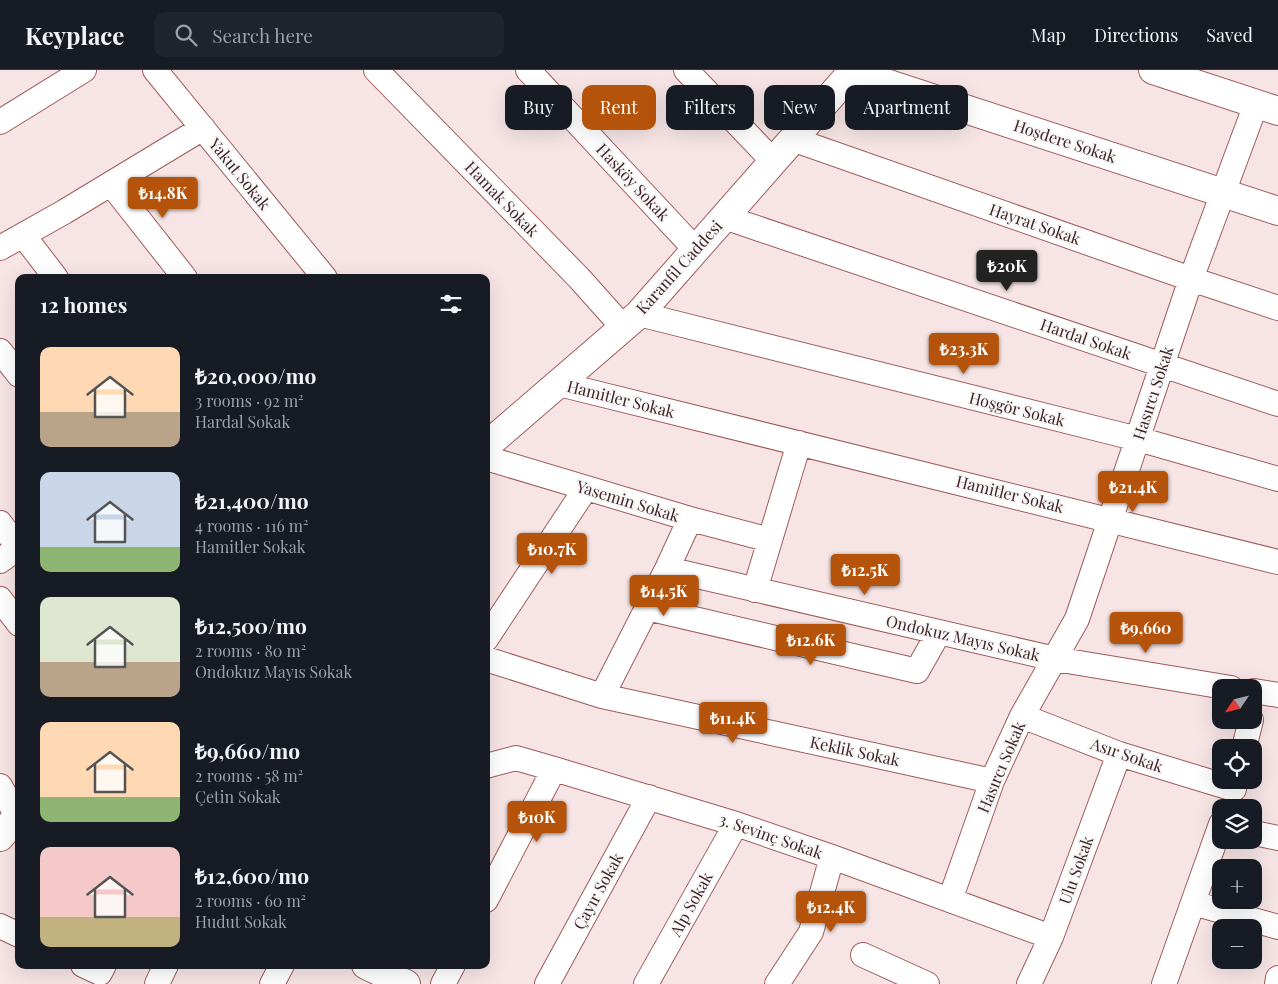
<!DOCTYPE html>
<meta charset="utf-8">
<style>
:root{--surface:#171b24;--page:#20242c;--text:#f1f3f6;--muted:#9ea1a6;--line:#363941;--accent:#b45309}
body{margin:0;font-family:"Playfair Display",serif;background:var(--page);color:var(--text);height:100vh;display:flex;flex-direction:column;font-size:19px;white-space:nowrap}
*{box-sizing:border-box;margin:0}
p{font-size:16px;color:var(--muted)}
.icon{flex:none;width:28px;height:28px;fill:none;stroke:currentColor;stroke-width:2;stroke-linecap:round;stroke-linejoin:round}
.map{position:relative;flex:1;overflow:hidden}
.drawer{position:absolute;left:15px;top:204px;width:475px;height:695px;display:flex;flex-direction:column;background:var(--surface);border-radius:10px;box-shadow:0 5px 20px #0002}
.drawer>*{flex:none}
.guide{position:absolute;left:505px;top:15px;width:475px;height:45px;display:flex;gap:10px}
.needle{width:32px;rotate:235deg}
.controls{position:absolute;left:1212px;top:609px;display:grid;gap:10px}
.controls a{display:grid;place-items:center;width:50px;height:50px;border-radius:10px;background:var(--surface);box-shadow:0 5px 20px #0002;font-size:25px}
.price{position:absolute;translate:-50% -42px;padding:0 11px;border-radius:5px;background:var(--accent);color:#fff;font-size:16px;line-height:32px;filter:drop-shadow(0 1px 2px #0008)}
.price::after{content:'';position:absolute;left:50%;top:30px;width:15px;height:11px;margin-left:-8px;background:inherit;clip-path:polygon(0 0,100% 0,50% 100%)}
.price.on{background:#222;color:#fff}
ul{padding:0;list-style:none}
li{display:flex;align-items:center;gap:15px;height:125px;padding:0 25px}
li span{display:grid;place-items:center;flex:none;width:140px;height:100px;border-radius:10px;color:#555}
li>.icon{margin-inline-start:auto}
span .icon{width:60px;height:60px;fill:#fffc;stroke-width:1}
li b{font-size:21px}
h2{display:flex;justify-content:space-between;align-items:center;height:60px;padding:0 25px;font-size:21px}
.tag{padding:0 18px;border-radius:10px;background:var(--surface);box-shadow:0 5px 20px #0002;font-size:18px;line-height:45px}
.tag.on{background:var(--accent);color:#fff}
header{display:flex;align-items:center;gap:30px;box-sizing:border-box;height:70px;padding:0 25px;background:var(--surface);border-bottom:1px solid var(--line)}
header strong{font-size:24px}
nav{display:flex;gap:28px;margin-inline-start:auto;font-size:18px}
.search{width:350px;height:45px;background:var(--page);display:flex;align-items:center;gap:12px;box-sizing:border-box;padding:0 18px;border-radius:10px;color:var(--muted);font-size:19px}
.map>svg:first-child{display:block}
.lines{fill:none;stroke-linecap:round;stroke-linejoin:round}
.minor-casing{stroke:#a05c5b;stroke-width:26}
.tertiary-casing{stroke:#a05c5b;stroke-width:30}
.secondary-casing{stroke:#a05c5b;stroke-width:30}
.minor{stroke:#fff;stroke-width:24}
.tertiary{stroke:#fff;stroke-width:28}
.secondary{stroke:#fff;stroke-width:28}
.labels{text-anchor:middle;stroke-width:4;stroke-linejoin:round;paint-order:stroke}
.street-label{font-size:16px;fill:#412423;stroke:#f7f7f7}
</style>
<header>
<strong>Keyplace</strong>
<div class="search"><svg class="icon" aria-label="search" viewBox="0 0 24 24"><circle cx="10" cy="10" r="6"/><path d="M15 15l6 6"/></svg>Search here</div>
<nav><a>Map</a><a>Directions</a><a>Saved</a></nav>
</header>
<div class="map">
<svg width="1278" height="914" viewBox="0 0 1278 914">
<rect width="100%" height="100%" fill="#f6e5e4"/>
<g class="lines">
<g class="minor-casing">
<path id="minor" d="M 155,0 L 325,208
M 376,0 L 579,208 L 621,255 L 621,261
M 528,0 L 696,180
M 686,0 L 773,91
M 0,52 L 84,0
M 792,69 L 1191,209 L 1278,238
M 111,114 L 185,208
M 724,147 L 1278,334
M 23,165 L 56,208
M 0,178 L 64,142 L 203,58
M 639,244 L 1138,369 L 1278,409
M 0,281 L 19,305
M 559,314 L 1278,492
M 486,388 L 690,449 L 770,470
M 0,453 L 19,478
M 0,491 L 19,477
M 667,499 L 1055,589 L 1231,618
M 755,520 L 799,373
M 0,529 L 19,554
M 647,538 L 917,601 L 939,562
M 486,569 L 586,418
M 486,589 L 602,626 L 992,711
M 1254,621 L 1278,625
M 602,626 L 667,499 L 690,449
M 1022,646 L 1119,684 L 1234,719
M 1244,678 L 1251,650
M 486,696 L 516,688 L 554,699 L 736,754 L 832,787 L 1051,867
M 0,716 L 17,746
M 1254,763 L 1278,768
M 486,830 L 554,699
M 950,830 L 992,711 L 1022,646 L 1077,549 L 1191,209 L 1256,34
M 1193,833 L 1278,857
M 0,856 L 19,865
M 863,885 L 927,914
M 83,895 L 100,903 L 104,895
M 157,914 L 166,895
M 272,914 L 282,895
M 443,914 L 453,895
M 547,914 L 649,727
M 646,914 L 736,754
M 777,914 L 811,862 L 832,787
M 1029,914 L 1051,867 L 1119,684
M 1164,914 L 1221,754
M 1277,914 L 1278,908"/>
</g>
<g class="tertiary-casing">
<path id="tertiary" d="M 486,376 L 639,244 L 852,2
M 0,767 L 19,744
M 366,895 L 406,914"/>
</g>
<g class="secondary-casing">
<path id="secondary" d="M 854,0 L 852,2 L 1278,141
M 1153,0 L 1278,41"/>
</g>
<use href="#minor" class="minor"/>
<use href="#tertiary" class="tertiary"/>
<use href="#secondary" class="secondary"/>
</g>
<g class="labels">
<g class="street-label">
<text transform="translate(1065 71) rotate(18)" y="6">Hoşdere Sokak</text>
<text transform="translate(240 104) rotate(51)" y="6">Yakut Sokak</text>
<text transform="translate(633 112) rotate(47)" y="6">Hasköy Sokak</text>
<text transform="translate(502 129) rotate(46)" y="6">Hamak Sokak</text>
<text transform="translate(1035 154) rotate(19)" y="6">Hayrat Sokak</text>
<text transform="translate(679 197) rotate(-48)" y="6">Karanfil Caddesi</text>
<text transform="translate(1086 269) rotate(19)" y="6">Hardal Sokak</text>
<text transform="translate(1153 323) rotate(-72)" y="6">Hasırcı Sokak</text>
<text transform="translate(621 329) rotate(14)" y="6">Hamitler Sokak</text>
<text transform="translate(1017 339) rotate(14)" y="6">Hoşgör Sokak</text>
<text transform="translate(1010 424) rotate(14)" y="6">Hamitler Sokak</text>
<text transform="translate(628 431) rotate(17)" y="6">Yasemin Sokak</text>
<text transform="translate(963 568) rotate(13)" y="6">Ondokuz Mayıs Sokak</text>
<text transform="translate(855 681) rotate(12)" y="6">Keklik Sokak</text>
<text transform="translate(1127 685) rotate(19)" y="6">Asır Sokak</text>
<text transform="translate(1001 697) rotate(-67)" y="6">Hasırcı Sokak</text>
<text transform="translate(771 766) rotate(19)" y="6">3. Sevinç Sokak</text>
<text transform="translate(1076 800) rotate(-70)" y="6">Ulu Sokak</text>
<text transform="translate(598 821) rotate(-61)" y="6">Çayır Sokak</text>
<text transform="translate(691 834) rotate(-61)" y="6">Alp Sokak</text>
</g>
</g>
</svg>
<div class="controls">
<a><svg class="needle" viewBox="-14 -14 28 28"><path d="M0-13l5 13h-10z" fill="#e53935"/><path d="M0 13l5-13h-10z" fill="#9ea1a6"/></svg></a>
<a><svg class="icon" aria-label="locate" viewBox="0 0 24 24"><circle cx="12" cy="12" r="6"/><path d="M12 2v4M12 18v4M2 12h4M18 12h4"/></svg></a>
<a><svg class="icon" aria-label="layers" viewBox="0 0 24 24"><path d="M12 4l9 5-9 5-9-5zM3 14l9 5 9-5"/></svg></a>
<a>+</a>
<a>−</a>
</div>
<b class="price" style="left:163px;top:149px">₺14.8K</b>
<b class="price on" style="left:1007px;top:222px">₺20K</b>
<b class="price" style="left:964px;top:305px">₺23.3K</b>
<b class="price" style="left:1133px;top:443px">₺21.4K</b>
<b class="price" style="left:552px;top:505px">₺10.7K</b>
<b class="price" style="left:865px;top:526px">₺12.5K</b>
<b class="price" style="left:664px;top:547px">₺14.5K</b>
<b class="price" style="left:1146px;top:584px">₺9,660</b>
<b class="price" style="left:811px;top:596px">₺12.6K</b>
<b class="price" style="left:733px;top:674px">₺11.4K</b>
<b class="price" style="left:537px;top:773px">₺10K</b>
<b class="price" style="left:831px;top:863px">₺12.4K</b>
<div class="guide">
<a class="tag">Buy</a>
<a class="tag on">Rent</a>
<a class="tag">Filters</a>
<a class="tag">New</a>
<a class="tag">Apartment</a>
</div>
<section class="drawer">
<h2>12 homes<svg class="icon" aria-label="filters" viewBox="0 0 24 24"><path d="M4 7h16M4 17h16"/><circle cx="9" cy="7" r="2"/><circle cx="15" cy="17" r="2"/></svg></h2>
<ul>
<li><span style="background:linear-gradient(#ffd9b3 65%,#b9a48a 0)"><svg class="icon" aria-label="home" viewBox="0 0 24 24"><path d="M3 11l9-7 9 7M6 9v11h12V9"/></svg></span><div><b>₺20,000/mo</b><p>3 rooms · 92 m²</p><p>Hardal Sokak</p></div></li>
<li><span style="background:linear-gradient(#c9d6e8 75%,#8fb573 0)"><svg class="icon" aria-label="home" viewBox="0 0 24 24"><path d="M3 11l9-7 9 7M6 9v11h12V9"/></svg></span><div><b>₺21,400/mo</b><p>4 rooms · 116 m²</p><p>Hamitler Sokak</p></div></li>
<li><span style="background:linear-gradient(#dfe7d0 65%,#b9a48a 0)"><svg class="icon" aria-label="home" viewBox="0 0 24 24"><path d="M3 11l9-7 9 7M6 9v11h12V9"/></svg></span><div><b>₺12,500/mo</b><p>2 rooms · 80 m²</p><p>Ondokuz Mayıs Sokak</p></div></li>
<li><span style="background:linear-gradient(#ffd9b3 75%,#8fb573 0)"><svg class="icon" aria-label="home" viewBox="0 0 24 24"><path d="M3 11l9-7 9 7M6 9v11h12V9"/></svg></span><div><b>₺9,660/mo</b><p>2 rooms · 58 m²</p><p>Çetin Sokak</p></div></li>
<li><span style="background:linear-gradient(#f6c9c9 70%,#c2b280 0)"><svg class="icon" aria-label="home" viewBox="0 0 24 24"><path d="M3 11l9-7 9 7M6 9v11h12V9"/></svg></span><div><b>₺12,600/mo</b><p>2 rooms · 60 m²</p><p>Hudut Sokak</p></div></li>
</ul>
</section>
</div>
